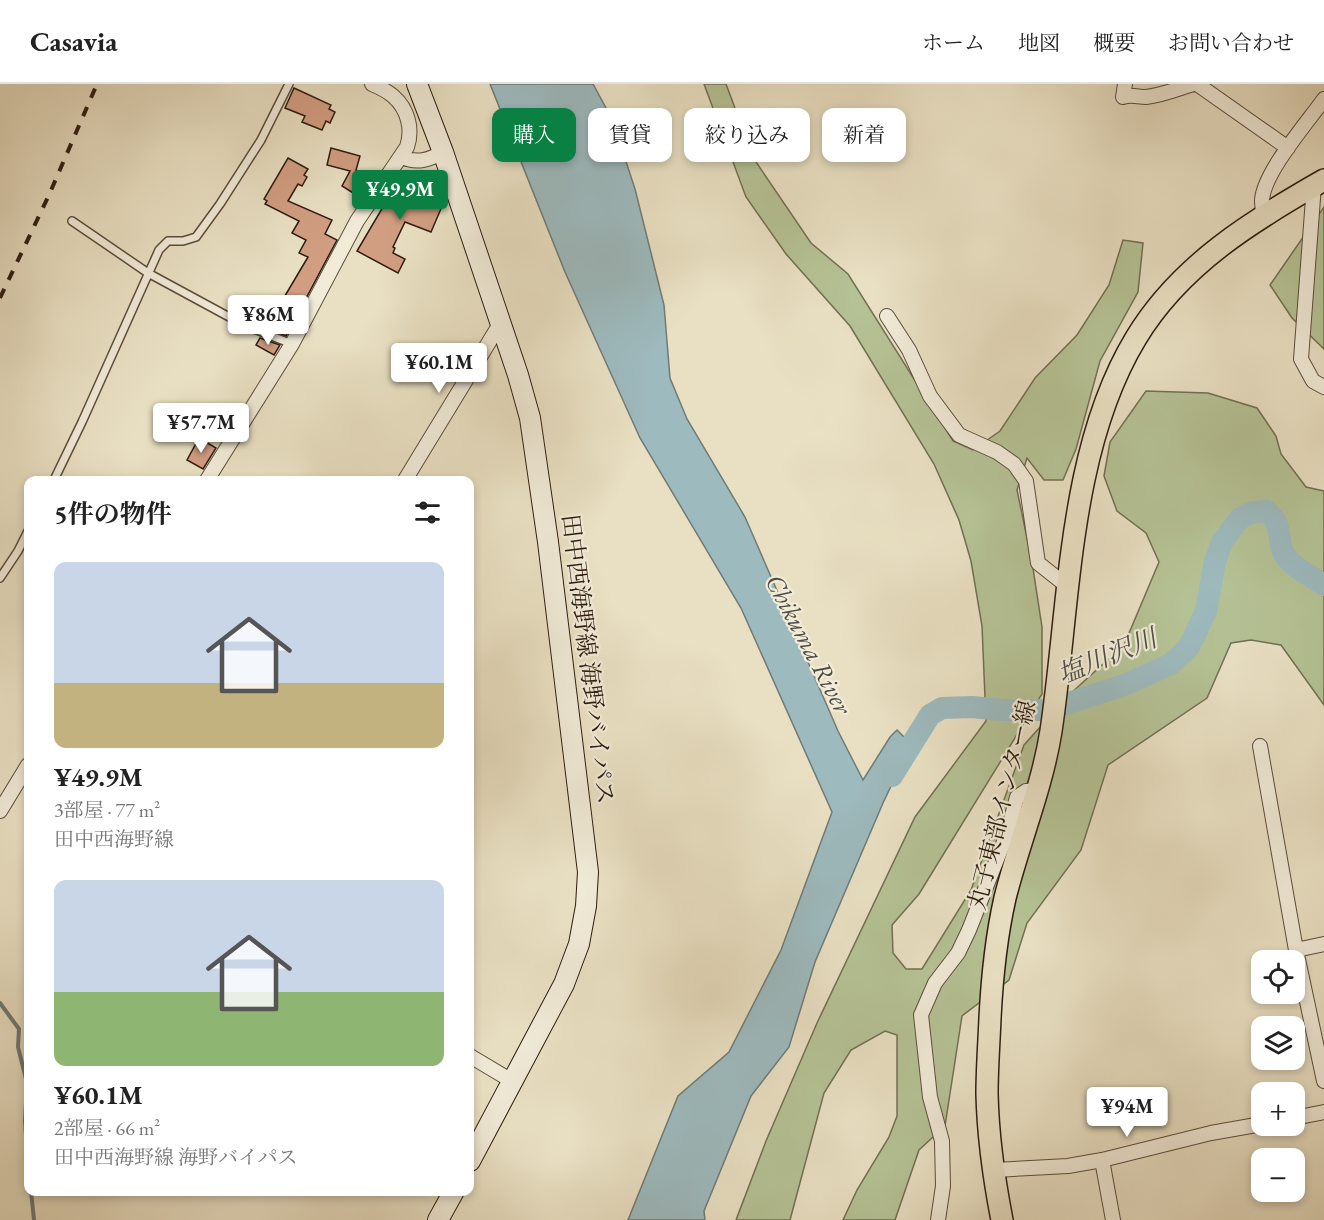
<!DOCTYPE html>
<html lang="ja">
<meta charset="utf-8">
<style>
:root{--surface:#fff;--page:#f2f2f2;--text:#222;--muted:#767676;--line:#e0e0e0;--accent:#0b8043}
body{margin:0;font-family:"EB Garamond","Noto Serif JP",serif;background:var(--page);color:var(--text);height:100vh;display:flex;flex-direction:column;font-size:22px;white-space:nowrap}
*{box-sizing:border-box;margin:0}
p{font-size:20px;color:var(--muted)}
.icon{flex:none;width:33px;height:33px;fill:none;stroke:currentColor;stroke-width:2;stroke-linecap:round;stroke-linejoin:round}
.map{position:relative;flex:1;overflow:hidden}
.drawer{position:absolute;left:24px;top:392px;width:450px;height:720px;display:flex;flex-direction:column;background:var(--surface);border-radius:12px;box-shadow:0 3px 9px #0003}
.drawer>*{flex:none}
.top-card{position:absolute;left:492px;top:24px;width:570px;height:54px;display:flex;gap:12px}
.controls{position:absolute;left:1251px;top:866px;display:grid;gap:12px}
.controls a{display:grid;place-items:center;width:54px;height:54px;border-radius:12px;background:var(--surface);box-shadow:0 3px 9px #0003;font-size:30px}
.price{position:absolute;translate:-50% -51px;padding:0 14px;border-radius:6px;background:#fff;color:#222;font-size:20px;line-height:39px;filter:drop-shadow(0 2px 3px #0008)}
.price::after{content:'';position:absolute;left:50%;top:36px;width:18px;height:14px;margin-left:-9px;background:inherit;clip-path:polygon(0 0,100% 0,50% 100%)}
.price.on{background:var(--accent);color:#fff}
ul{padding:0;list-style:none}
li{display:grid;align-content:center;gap:12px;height:318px;padding:0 30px}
li span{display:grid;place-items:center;height:186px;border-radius:12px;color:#555}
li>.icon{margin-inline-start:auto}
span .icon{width:108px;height:108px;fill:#fffc;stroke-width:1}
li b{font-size:26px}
h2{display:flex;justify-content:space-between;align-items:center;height:72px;padding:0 30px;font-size:26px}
.chip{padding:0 21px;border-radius:12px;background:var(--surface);box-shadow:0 3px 9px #0003;font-size:21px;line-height:54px}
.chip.on{background:var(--accent);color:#fff}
header{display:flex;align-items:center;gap:36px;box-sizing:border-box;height:84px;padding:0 30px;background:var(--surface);border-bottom:2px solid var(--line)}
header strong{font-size:28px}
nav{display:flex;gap:33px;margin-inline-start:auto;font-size:21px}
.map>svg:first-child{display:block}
.green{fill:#b5c295;stroke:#717052;stroke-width:1.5}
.water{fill:#9dbabe;stroke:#707b78;stroke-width:1.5}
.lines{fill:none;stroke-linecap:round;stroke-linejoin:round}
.stream{stroke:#707b78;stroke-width:4}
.river{stroke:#9dbabe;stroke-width:22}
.building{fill:#d29e82;stroke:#2d1d10;stroke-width:1.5}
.lane-casing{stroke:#5c4e3d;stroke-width:10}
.street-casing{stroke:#5c4e3d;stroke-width:16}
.secondary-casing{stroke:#2d1d10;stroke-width:22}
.primary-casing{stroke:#2d1d10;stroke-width:24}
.lane{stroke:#f1ebd8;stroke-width:7}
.street{stroke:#f1ebd8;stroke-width:14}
.secondary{stroke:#f1ebd8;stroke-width:20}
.primary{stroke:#e9e0c3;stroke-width:21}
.rail{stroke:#2d1d10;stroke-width:4;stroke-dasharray:10 10;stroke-linecap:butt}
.labels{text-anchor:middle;stroke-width:4.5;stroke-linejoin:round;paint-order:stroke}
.street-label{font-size:24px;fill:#2d1d10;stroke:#f1ebd8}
.water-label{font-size:26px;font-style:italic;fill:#4f4c44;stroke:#f1ebd8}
</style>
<header>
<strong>Casavia</strong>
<nav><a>ホーム</a><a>地図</a><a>概要</a><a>お問い合わせ</a></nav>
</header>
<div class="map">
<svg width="1324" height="1136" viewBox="0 0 1324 1136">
<rect width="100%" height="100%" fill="#e9e0c3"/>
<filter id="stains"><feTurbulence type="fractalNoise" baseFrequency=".00333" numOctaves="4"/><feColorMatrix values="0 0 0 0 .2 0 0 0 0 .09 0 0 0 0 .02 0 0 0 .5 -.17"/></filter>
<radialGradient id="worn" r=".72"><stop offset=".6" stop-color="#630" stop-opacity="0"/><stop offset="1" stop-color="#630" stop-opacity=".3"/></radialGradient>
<path class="green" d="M 704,0 L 726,0 L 754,75 L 811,159 L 848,190 L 953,357 L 973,366 L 1000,347 L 1035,294 L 1077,251 L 1109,201 L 1123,156 L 1143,159 L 1138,208 L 1100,277 L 1076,365 L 1063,396 L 1044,396 L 1027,374 L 1017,406 L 1032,478 L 1042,543 L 1042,610 L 919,810 L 892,841 L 893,869 L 906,885 L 922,885 L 971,806 L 1024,661 L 1070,610 L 1124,561 L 1159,478 L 1146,449 L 1117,427 L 1104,392 L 1110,358 L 1146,307 L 1208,309 L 1257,324 L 1276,352 L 1281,370 L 1306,403 L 1324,407 L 1324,621 L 1281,561 L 1251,556 L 1231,559 L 1207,614 L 1108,681 L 1081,766 L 1027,839 L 1009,896 L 962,932 L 945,1042 L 919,1066 L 895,1136 L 843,1136 L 857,1106 L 889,1053 L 897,1032 L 897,951 L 885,947 L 851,966 L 824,1009 L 790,1136 L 736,1136 L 766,1057 L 817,939 L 915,733 L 986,637 L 982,542 L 971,477 L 959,436 L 934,380 L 850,242 L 786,170 L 746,113 Z
M 1324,123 L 1324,265 L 1292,234 L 1270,201 Z"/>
<path class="water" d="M 490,0 L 593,0 L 612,35 L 635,105 L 664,221 L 670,294 L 687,335 L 745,433 L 838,647 L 863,696 L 890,653 L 897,646 L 911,660 L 883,719 L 815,878 L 789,963 L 751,1012 L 704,1127 L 705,1136 L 628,1136 L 678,1012 L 729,968 L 781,866 L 832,728 L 741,524 L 640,354 L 565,188 Z"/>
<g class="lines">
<path class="stream" d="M 0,919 L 19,945 L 18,963 L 27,999 L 25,1037 L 28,1081
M 31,1107 L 34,1136"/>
<path class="river" d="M 892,692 L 930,631 L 942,624 L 972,623 L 1002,626 L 1047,626 L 1127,600 L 1171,580 L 1189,563 L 1206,527 L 1215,477 L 1222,458 L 1240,434 L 1253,428 L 1267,427 C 1286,444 1275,459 1286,473 C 1295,485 1312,492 1324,501"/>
</g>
<path class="building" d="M 294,4 L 331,21 L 329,25 L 335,28 L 330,39 L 326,37 L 322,46 L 302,38 L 305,32 L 285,24 Z
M 331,64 L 360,72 L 356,86 L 372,93 L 361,114 L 342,102 L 350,87 L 327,81 Z
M 288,74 L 308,85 L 304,91 L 307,93 L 302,102 L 298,100 L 288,117 L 332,136 L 325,150 L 337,156 L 286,252 L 271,246 L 278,234 L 273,232 L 308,173 L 299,169 L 306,156 L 292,149 L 299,137 L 265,120 L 267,117 L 264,115 Z
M 412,88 L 425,93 L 420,106 L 442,114 L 440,119 L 443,120 L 431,148 L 405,138 L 393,163 L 395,164 L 393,169 L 405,175 L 398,189 L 357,167 L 390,111 L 392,112 L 398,96 L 407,100 Z
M 260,254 L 280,261 L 274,271 L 256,261 Z
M 199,354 L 216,364 L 203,385 L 187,376 Z"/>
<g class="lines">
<g class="lane-casing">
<path id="lane" d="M 72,137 L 148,189 L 244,241 L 292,260
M 54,396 L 82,338 L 159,166 L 168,157 L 183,157 L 196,153 L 220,120 L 261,56 L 289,0
M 0,494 L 18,467 L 28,447"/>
</g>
<g class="street-casing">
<path id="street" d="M 1125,0 L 1123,13 C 1131,10 1138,13 1146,13 C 1163,11 1177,5 1193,0
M 1197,0 L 1288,64
M 402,73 C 417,80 429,76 443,68
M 1314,101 L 1301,275 L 1313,297 L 1324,303
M 1263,131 C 1263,126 1262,121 1262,116 C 1264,88 1307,39 1324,15
M 887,232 L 909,266 L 930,312 L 959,351 L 997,368 L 1014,380 L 1026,397 L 1038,479 L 1067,502
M 207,396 L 292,260 L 357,137 L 407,63 C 413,45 408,25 393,12 C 387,7 379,3 372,0
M 405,396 L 500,240
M 1260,662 L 1296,866 L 1324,997
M 0,727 L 28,681
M 1296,866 L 1324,860
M 470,972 L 512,997
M 1294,1034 L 1324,1028
M 1102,1076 L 1113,1136
M 995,1086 L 1068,1082 L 1102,1076 L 1211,1049 L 1262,1040
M 938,1136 L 943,1102 L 942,1057 L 930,1013 L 921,931 L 935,899 L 958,869 L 969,846 L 1007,750 L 1017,713 L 1026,707 L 1038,706"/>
</g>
<g class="secondary-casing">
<path id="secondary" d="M 417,0 L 443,68 L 518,291 L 530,334 L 548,458 L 588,788 L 586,822 L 579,860 L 564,900 L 470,1077
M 438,1136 L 454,1107"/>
</g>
<g class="primary-casing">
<path id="primary" d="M 1002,1136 C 994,1095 988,1052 987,1010 C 987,985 989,959 990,934 C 992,894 996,854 1005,814 C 1019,758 1042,704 1051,647 C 1070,520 1068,366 1136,254 C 1180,181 1252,137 1324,96"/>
</g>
<use href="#lane" class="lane"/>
<use href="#street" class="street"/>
<use href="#secondary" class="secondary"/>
<use href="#primary" class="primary"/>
<path class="rail" d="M 0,214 L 49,111 L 97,0"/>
</g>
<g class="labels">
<g class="street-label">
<text transform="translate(588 575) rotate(83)" y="8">田中西海野線 海野バイパス</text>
<text transform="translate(1002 721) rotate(-76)" y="8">丸子東部インター線</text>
</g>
<g class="water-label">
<text transform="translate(809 560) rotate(62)" y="9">Chikuma River</text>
<text transform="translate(1107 572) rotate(-22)" y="9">塩川沢川</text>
</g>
</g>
<rect width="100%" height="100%" filter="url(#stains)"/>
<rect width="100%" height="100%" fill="url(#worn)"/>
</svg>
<div class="controls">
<a><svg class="icon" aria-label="locate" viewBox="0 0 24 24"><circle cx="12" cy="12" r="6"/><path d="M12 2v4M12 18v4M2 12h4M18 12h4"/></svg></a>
<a><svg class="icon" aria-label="layers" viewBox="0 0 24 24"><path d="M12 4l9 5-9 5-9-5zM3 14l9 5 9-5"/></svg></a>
<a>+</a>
<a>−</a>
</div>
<b class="price on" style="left:400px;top:137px">¥49.9M</b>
<b class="price" style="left:268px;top:262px">¥86M</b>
<b class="price" style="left:439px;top:310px">¥60.1M</b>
<b class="price" style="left:201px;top:370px">¥57.7M</b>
<b class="price" style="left:1127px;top:1054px">¥94M</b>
<div class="top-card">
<a class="chip on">購入</a>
<a class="chip">賃貸</a>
<a class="chip">絞り込み</a>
<a class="chip">新着</a>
</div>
<section class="drawer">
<h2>5件の物件<svg class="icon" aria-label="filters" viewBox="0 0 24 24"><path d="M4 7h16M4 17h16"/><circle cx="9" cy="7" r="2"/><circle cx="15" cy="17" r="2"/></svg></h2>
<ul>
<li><span style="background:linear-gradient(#c9d6e8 65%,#c2b280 0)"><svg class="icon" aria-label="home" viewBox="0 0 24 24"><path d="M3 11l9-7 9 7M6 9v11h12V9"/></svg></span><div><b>¥49.9M</b><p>3部屋 · 77 m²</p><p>田中西海野線</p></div></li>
<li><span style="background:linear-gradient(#c9d6e8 60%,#8fb573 0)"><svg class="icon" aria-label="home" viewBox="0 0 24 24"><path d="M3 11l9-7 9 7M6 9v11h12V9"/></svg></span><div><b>¥60.1M</b><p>2部屋 · 66 m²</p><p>田中西海野線 海野バイパス</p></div></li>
</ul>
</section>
</div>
